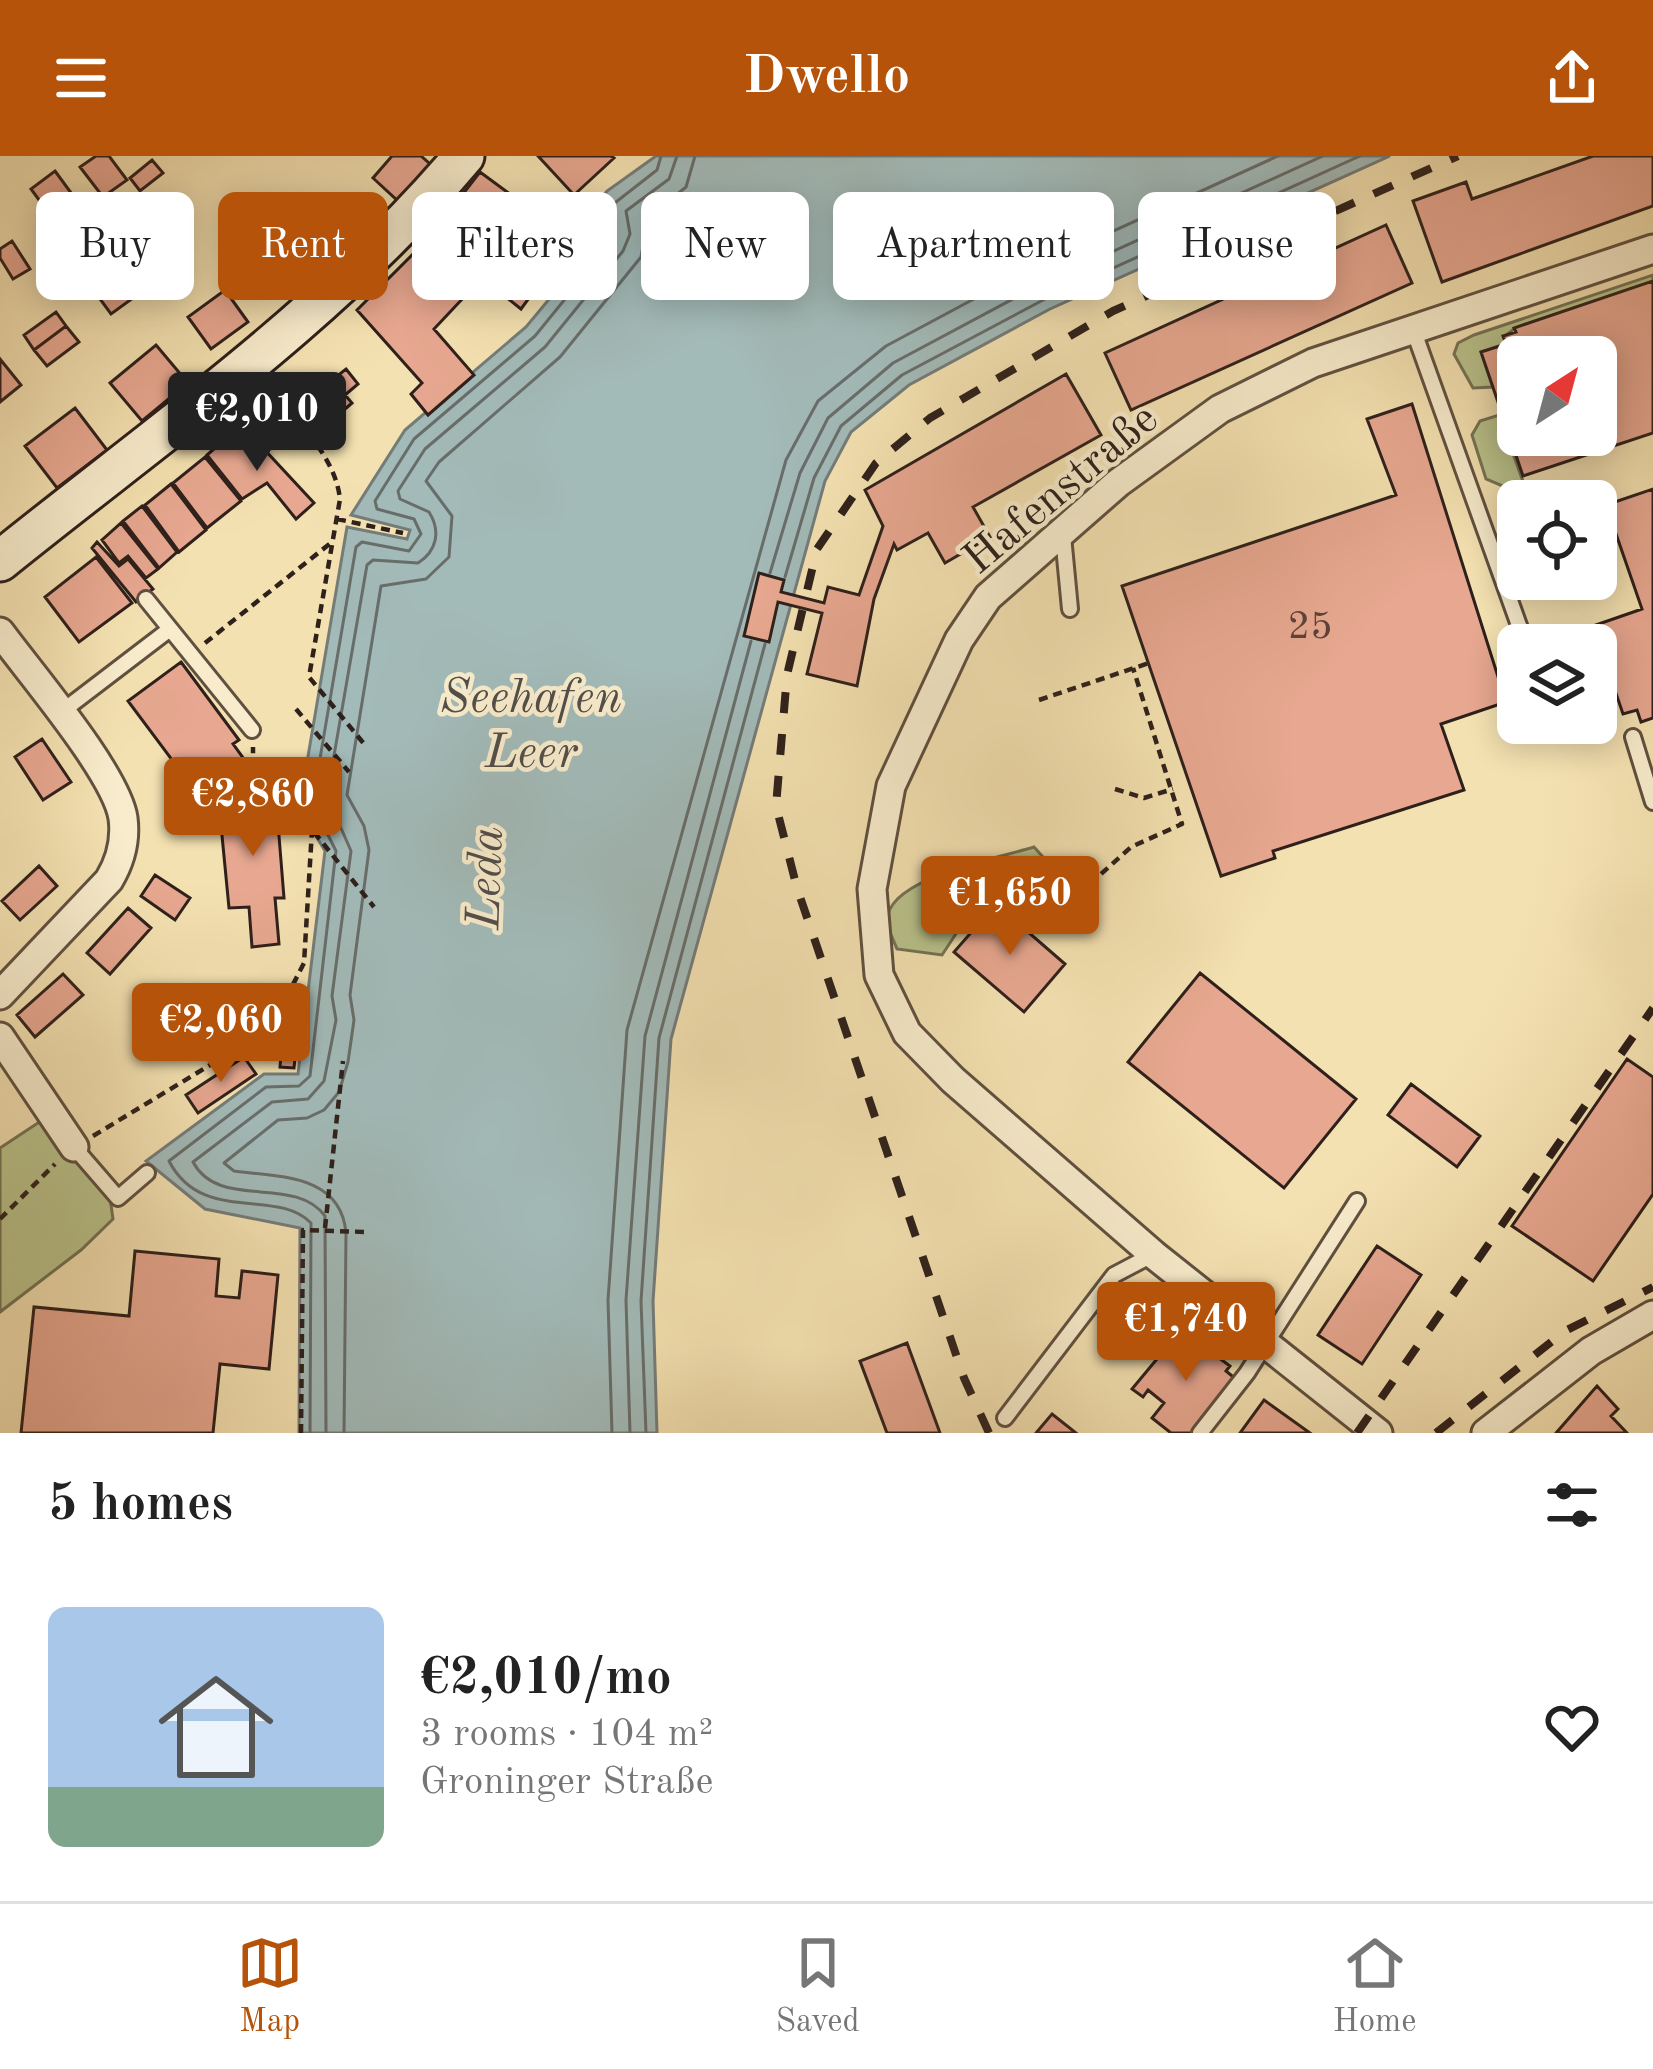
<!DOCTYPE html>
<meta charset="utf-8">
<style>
:root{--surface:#fff;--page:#f2f2f2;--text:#222;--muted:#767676;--line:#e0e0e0;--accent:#b45309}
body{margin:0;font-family:"Old Standard TT",serif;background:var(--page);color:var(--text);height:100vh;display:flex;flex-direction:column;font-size:45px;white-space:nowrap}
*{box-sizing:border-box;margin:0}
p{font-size:39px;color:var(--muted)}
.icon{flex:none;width:66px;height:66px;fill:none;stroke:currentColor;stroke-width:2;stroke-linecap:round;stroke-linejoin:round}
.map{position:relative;height:1277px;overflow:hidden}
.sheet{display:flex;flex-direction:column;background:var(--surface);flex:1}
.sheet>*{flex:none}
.banner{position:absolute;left:36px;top:36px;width:1581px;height:108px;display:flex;gap:24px}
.needle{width:78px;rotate:36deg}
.fabs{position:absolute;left:1497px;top:180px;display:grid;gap:24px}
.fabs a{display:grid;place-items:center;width:120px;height:120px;border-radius:18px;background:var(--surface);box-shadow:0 6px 30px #0003;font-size:60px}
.price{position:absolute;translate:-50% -102px;padding:0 27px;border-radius:12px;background:var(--accent);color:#fff;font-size:39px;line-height:78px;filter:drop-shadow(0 3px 6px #0008)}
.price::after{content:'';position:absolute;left:50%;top:72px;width:36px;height:27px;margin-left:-18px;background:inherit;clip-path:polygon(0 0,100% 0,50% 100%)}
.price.selected{background:#222;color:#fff}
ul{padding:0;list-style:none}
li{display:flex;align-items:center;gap:36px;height:300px;padding:0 48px}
li span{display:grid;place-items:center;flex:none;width:336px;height:240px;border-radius:18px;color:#555}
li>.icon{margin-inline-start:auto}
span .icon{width:144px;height:144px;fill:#fffc;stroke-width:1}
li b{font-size:51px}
h2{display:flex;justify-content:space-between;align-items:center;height:144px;padding:0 48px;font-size:51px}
.pill{padding:0 42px;border-radius:18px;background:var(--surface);box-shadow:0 6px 30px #0003;font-size:42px;line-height:108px}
.pill.selected{background:var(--accent);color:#fff}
header{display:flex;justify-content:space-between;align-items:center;height:156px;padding:0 48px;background:var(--accent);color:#fff;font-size:54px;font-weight:700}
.tab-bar{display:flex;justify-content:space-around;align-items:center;height:168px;border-top:3px solid var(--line);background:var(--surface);font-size:33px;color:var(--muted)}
.tab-bar a{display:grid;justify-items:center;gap:6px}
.tab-bar .selected{color:var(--accent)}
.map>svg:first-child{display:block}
.green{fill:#bac38c;stroke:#747254;stroke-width:3}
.water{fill:#a2bab8;stroke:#747c79;stroke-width:3}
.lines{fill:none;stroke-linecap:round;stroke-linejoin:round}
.shore{stroke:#686d6a;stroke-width:3}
.building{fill:#e7a790;stroke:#2e201b;stroke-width:3;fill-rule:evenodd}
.lane-casing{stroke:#605040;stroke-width:20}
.street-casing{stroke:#605040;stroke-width:33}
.secondary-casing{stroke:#2e201b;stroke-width:45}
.path{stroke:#2e201b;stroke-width:4.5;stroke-dasharray:9 6;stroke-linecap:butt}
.lane{stroke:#f8eccc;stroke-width:14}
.street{stroke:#f8eccc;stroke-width:27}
.secondary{stroke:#f8eccc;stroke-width:39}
.rail{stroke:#2e201b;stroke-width:8;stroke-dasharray:21 21;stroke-linecap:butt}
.labels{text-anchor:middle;stroke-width:9;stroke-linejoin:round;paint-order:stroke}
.number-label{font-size:39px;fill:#5c4238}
.street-label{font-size:45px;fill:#2e201b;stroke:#f8eccc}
.water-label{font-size:48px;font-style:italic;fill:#514e4a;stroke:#f8eccc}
</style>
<header><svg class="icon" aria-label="menu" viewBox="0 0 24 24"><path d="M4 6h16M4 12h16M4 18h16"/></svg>Dwello<svg class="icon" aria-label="share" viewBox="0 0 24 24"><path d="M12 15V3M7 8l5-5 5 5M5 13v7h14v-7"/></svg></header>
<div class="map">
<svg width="1653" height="1277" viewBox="0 0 1653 1277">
<rect width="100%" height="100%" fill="#f4e1b1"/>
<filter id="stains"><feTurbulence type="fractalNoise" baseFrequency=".00167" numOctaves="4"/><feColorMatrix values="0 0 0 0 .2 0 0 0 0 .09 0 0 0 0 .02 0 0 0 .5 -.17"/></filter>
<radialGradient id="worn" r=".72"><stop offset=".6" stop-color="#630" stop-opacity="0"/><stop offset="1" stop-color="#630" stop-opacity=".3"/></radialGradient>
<path class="green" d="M 1653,119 L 1653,125 L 1515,172 L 1504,181 L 1506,188 L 1481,196 L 1493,231 L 1473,232 L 1454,198 L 1458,187 L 1474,179 Z
M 1499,259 L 1525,331 L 1514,335 L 1486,323 L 1472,279 L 1480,265 Z
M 1034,691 L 1060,720 L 1035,756 L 1006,747 L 996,736 L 971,755 L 942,799 L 897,793 C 894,785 888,774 887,766 C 885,722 1000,702 1034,691 Z
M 50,959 L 108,1028 L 113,1063 L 81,1094 L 0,1156 L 0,992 Z"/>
<path class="water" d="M 656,0 L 1390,0 L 1050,153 L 909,229 L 851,276 L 825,325 L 671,883 L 653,1145 L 657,1277 L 299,1277 L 300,1072 L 205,1053 L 146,1005 L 264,918 L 298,918 L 325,695 L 290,636 L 304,624 L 347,371 L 407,383 L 410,374 L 351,359 L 405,274 L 526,171 L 604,77 L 589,56 L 607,35 Z"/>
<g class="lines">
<path class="shore" d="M 770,417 L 800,317 L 828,262 L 893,207 L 1039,129 L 1323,0
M 785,421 L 814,322 L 841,270 L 902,219 L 1045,143 L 1360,0
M 310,1277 L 311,1067 C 276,1031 202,1069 169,1005 L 266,931 L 299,930 L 310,920 L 336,695 L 308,639 L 316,626 L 356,391 L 362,386 L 409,395 L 421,378 L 414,363 L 377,353 L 375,345 L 414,283 L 535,180 L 613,84 L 607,53 L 657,14 L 661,0
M 326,1277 L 325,1060 C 294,1018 219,1055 193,1006 L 272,946 L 308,943 L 324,925 L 336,864 L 332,840 L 351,695 L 327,640 L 367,409 L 373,404 L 418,407 C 437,395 441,375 429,356 L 400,343 L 398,335 L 425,293 L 545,191 L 623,95 L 630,78 L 626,55 L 669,23 L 677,0
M 344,1277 L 346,1077 C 341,1018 279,1021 234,1015 L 224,1007 L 278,964 L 307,962 L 324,954 L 339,936 L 348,906 L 354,864 L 350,839 L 369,694 L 364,670 L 347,639 L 381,430 L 426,423 L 449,401 L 452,360 L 426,325 L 439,306 L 560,201 L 641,101 L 648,62 L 686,31 L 695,0
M 612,1277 L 608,1144 L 627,874 L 786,304 L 818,245 L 886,190 L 1030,113 L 1278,0
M 630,1277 L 626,1144 L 645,880 L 751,485
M 646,1277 L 641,1145 L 659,882 L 765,488"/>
</g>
<path class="building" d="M 96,0 L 109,0 L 127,24 L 103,41 L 80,11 Z
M 392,0 L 421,0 L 430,8 L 398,45 L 373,22 Z
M 538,0 L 611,0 L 614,2 L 574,39 Z
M 1593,0 L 1653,0 L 1653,50 L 1442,126 L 1413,45 L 1466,26 L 1472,43 Z
M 152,4 L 163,17 L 140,35 L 130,22 Z
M 55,15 L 77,45 L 53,63 L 31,33 Z
M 480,16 L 563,77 L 553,109 L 521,153 L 482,122 L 434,173 L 474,219 L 428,259 L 411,238 L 422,227 L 357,154 L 427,84 Z
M 1386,69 L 1412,127 L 1131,254 L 1105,197 Z
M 12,85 L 30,113 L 13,123 L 0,102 L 0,93 Z
M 119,88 L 151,129 L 111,158 L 81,117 Z
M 1653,125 L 1653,277 L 1523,320 L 1481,196 L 1506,188 L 1503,180 L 1516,176 L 1514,172 ZM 1518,201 L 1596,201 L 1596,279 L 1518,279 Z
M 225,134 L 248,166 L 211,193 L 188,161 Z
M 56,156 L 66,170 L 34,194 L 24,179 Z
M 66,170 L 79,186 L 47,210 L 34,194 Z
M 156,189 L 188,227 L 142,265 L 110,227 Z
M 0,203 L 21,229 L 0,246 Z
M 346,213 L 358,228 L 345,239 L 352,247 L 330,266 L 304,235 L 325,218 L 331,225 Z
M 1066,218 L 1101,279 L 973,351 L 990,381 L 945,407 L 928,377 L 897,394 L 894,388 L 874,443 L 857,530 L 807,518 L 822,457 L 778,446 L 769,486 L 744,480 L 759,417 L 784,424 L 781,436 L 824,447 L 828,431 L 859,439 L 883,370 L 865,334 Z
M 1412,248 L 1506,546 L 1441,568 L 1464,634 L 1273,695 L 1275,702 L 1221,720 L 1122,430 L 1396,339 L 1367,263 Z
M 75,252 L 107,294 L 57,332 L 25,290 Z
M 232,277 L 252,297 L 262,291 L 314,347 L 296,363 L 267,327 L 242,343 L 207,299 Z
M 205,301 L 241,345 L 207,372 L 173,327 Z
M 171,328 L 206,374 L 179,396 L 145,349 Z
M 1653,333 L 1653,562 L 1641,566 L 1637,554 L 1623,558 L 1593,470 L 1642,453 L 1606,349 Z
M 142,350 L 177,396 L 159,412 L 123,365 Z
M 121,367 L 158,413 L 146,422 L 128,400 L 119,407 L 102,384 Z
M 97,386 L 119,410 L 128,403 L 153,433 L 136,446 L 92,392 Z
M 96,401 L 132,447 L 79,486 L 45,441 Z
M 181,506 L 239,584 L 233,588 L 257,621 L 211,656 L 128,545 Z
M 42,583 L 71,626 L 43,644 L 15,601 Z
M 257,621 L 259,644 L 276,643 L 284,742 L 275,742 L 279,788 L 252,791 L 249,751 L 229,752 L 221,669 L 212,669 L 211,656 Z
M 39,710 L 57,730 L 20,764 L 2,745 Z
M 155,719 L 190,742 L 175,764 L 141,740 Z
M 996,748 L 1065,808 L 1024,856 L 954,796 Z
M 128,752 L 151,772 L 110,818 L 87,797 Z
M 1200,817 L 1356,943 L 1284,1032 L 1128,906 Z
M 63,818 L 83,839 L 35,881 L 17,859 Z
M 284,862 L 299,863 L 294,912 L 280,911 Z
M 244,901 L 256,918 L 198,957 L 186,939 Z
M 1627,903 L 1653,921 L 1653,1038 L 1593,1125 L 1512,1070 Z
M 1411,928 L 1480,980 L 1457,1011 L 1388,959 Z
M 1377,1090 L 1421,1119 L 1362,1208 L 1318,1179 Z
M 135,1095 L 219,1103 L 216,1140 L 239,1142 L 242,1115 L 278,1119 L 269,1213 L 220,1208 L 213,1277 L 21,1277 L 34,1151 L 129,1160 Z
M 1137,1137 L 1159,1154 L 1125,1201 L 1103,1184 Z
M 1181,1174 L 1230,1210 L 1226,1215 L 1237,1224 L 1194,1277 L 1171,1277 L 1152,1262 L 1164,1247 L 1148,1234 L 1143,1241 L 1132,1233 Z
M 907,1187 L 940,1277 L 887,1277 L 860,1205 Z
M 1597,1230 L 1618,1253 L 1611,1260 L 1627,1277 L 1556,1277 Z
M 1264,1244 L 1310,1277 L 1240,1277 Z
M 1052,1258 L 1076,1277 L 1036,1277 Z"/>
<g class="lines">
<g class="lane-casing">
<path id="lane" d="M 1413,173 L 1526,489
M 1063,380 L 1070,453
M 146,443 L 252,574
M 60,557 L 170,473
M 1554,567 L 1558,578
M 1633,581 L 1653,646
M 74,991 L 118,1042 L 147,1017
M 1005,1262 L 1114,1119 L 1152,1099
M 1200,1277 L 1247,1217 L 1357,1045"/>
</g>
<g class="street-casing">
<path id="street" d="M 0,476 C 30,517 116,617 123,662 C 126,685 121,704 109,724 L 0,839
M 0,881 L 74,991
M 1378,1277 L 1154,1099 L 953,924 L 907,877 L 879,819 L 872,733 L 891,630 L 959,484 L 988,441 L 1118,327 L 1220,253 L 1313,207 L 1653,93
M 1486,1277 L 1591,1195 L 1653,1159"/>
</g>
<g class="secondary-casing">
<path id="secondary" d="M 0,405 C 161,275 330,159 464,0"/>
</g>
<path class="path" d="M 270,232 C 297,266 335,299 340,343 L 309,521 L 365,589
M 337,363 L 403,377
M 205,487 L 332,386
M 1039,544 L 1152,506
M 296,553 L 349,616
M 1115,633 L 1144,642 L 1173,633
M 314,676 L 374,751
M 1090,728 L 1131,691 L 1182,668 L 1133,512
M 93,980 L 248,886 L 280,854 L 304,807 L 312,674 L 253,600 L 253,591
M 0,1063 L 55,1008
M 325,1072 L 343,905
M 301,1277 L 303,1074 L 367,1076"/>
<use href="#lane" class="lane"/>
<use href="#street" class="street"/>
<use href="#secondary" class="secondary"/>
<path class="rail" d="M 989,1277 L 964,1222 L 797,732 L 776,650 L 787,519 L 817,393 L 876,307 L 930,262 L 1113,155 L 1458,0
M 1357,1277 L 1653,852
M 1436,1277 L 1565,1175 L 1653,1131"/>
</g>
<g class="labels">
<g class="number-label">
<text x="1310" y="482">25</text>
</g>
<g class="street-label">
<text transform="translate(1059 331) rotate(-40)" y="16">Hafenstraße</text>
</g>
<g class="water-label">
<text x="531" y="556">Seehafen<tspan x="531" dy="55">Leer</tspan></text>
<text transform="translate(483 722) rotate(-88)" y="17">Leda</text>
</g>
</g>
<rect width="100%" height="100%" filter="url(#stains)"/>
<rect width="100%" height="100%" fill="url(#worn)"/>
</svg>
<div class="fabs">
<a><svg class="needle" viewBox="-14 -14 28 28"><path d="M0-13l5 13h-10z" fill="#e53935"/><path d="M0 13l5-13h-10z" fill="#767676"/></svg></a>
<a><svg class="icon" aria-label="locate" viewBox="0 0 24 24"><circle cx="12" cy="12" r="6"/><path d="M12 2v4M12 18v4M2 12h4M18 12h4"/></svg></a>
<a><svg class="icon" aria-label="layers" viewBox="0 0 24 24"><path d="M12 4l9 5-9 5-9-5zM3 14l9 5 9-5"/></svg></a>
</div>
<b class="price selected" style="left:257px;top:318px">€2,010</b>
<b class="price" style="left:253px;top:703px">€2,860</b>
<b class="price" style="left:1010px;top:802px">€1,650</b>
<b class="price" style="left:221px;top:929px">€2,060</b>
<b class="price" style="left:1186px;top:1228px">€1,740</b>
<div class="banner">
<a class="pill">Buy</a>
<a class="pill selected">Rent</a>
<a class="pill">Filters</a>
<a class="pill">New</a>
<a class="pill">Apartment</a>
<a class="pill">House</a>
</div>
</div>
<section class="sheet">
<h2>5 homes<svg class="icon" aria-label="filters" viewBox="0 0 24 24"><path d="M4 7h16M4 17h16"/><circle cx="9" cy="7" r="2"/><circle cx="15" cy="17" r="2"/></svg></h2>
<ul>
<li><span style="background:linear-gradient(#a9c7e8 75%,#7fa58c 0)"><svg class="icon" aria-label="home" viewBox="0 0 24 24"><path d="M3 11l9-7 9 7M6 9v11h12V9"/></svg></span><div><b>€2,010/mo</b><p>3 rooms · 104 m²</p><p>Groninger Straße</p></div><svg class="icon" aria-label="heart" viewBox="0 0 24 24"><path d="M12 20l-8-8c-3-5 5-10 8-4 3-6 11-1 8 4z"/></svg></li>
</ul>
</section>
<nav class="tab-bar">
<a class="selected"><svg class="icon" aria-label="map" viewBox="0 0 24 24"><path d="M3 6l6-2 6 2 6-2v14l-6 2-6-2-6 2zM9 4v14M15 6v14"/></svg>Map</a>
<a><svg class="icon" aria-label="saved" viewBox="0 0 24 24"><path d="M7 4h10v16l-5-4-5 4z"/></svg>Saved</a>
<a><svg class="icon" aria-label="home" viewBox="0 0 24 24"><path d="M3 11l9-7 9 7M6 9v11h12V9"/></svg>Home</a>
</nav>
